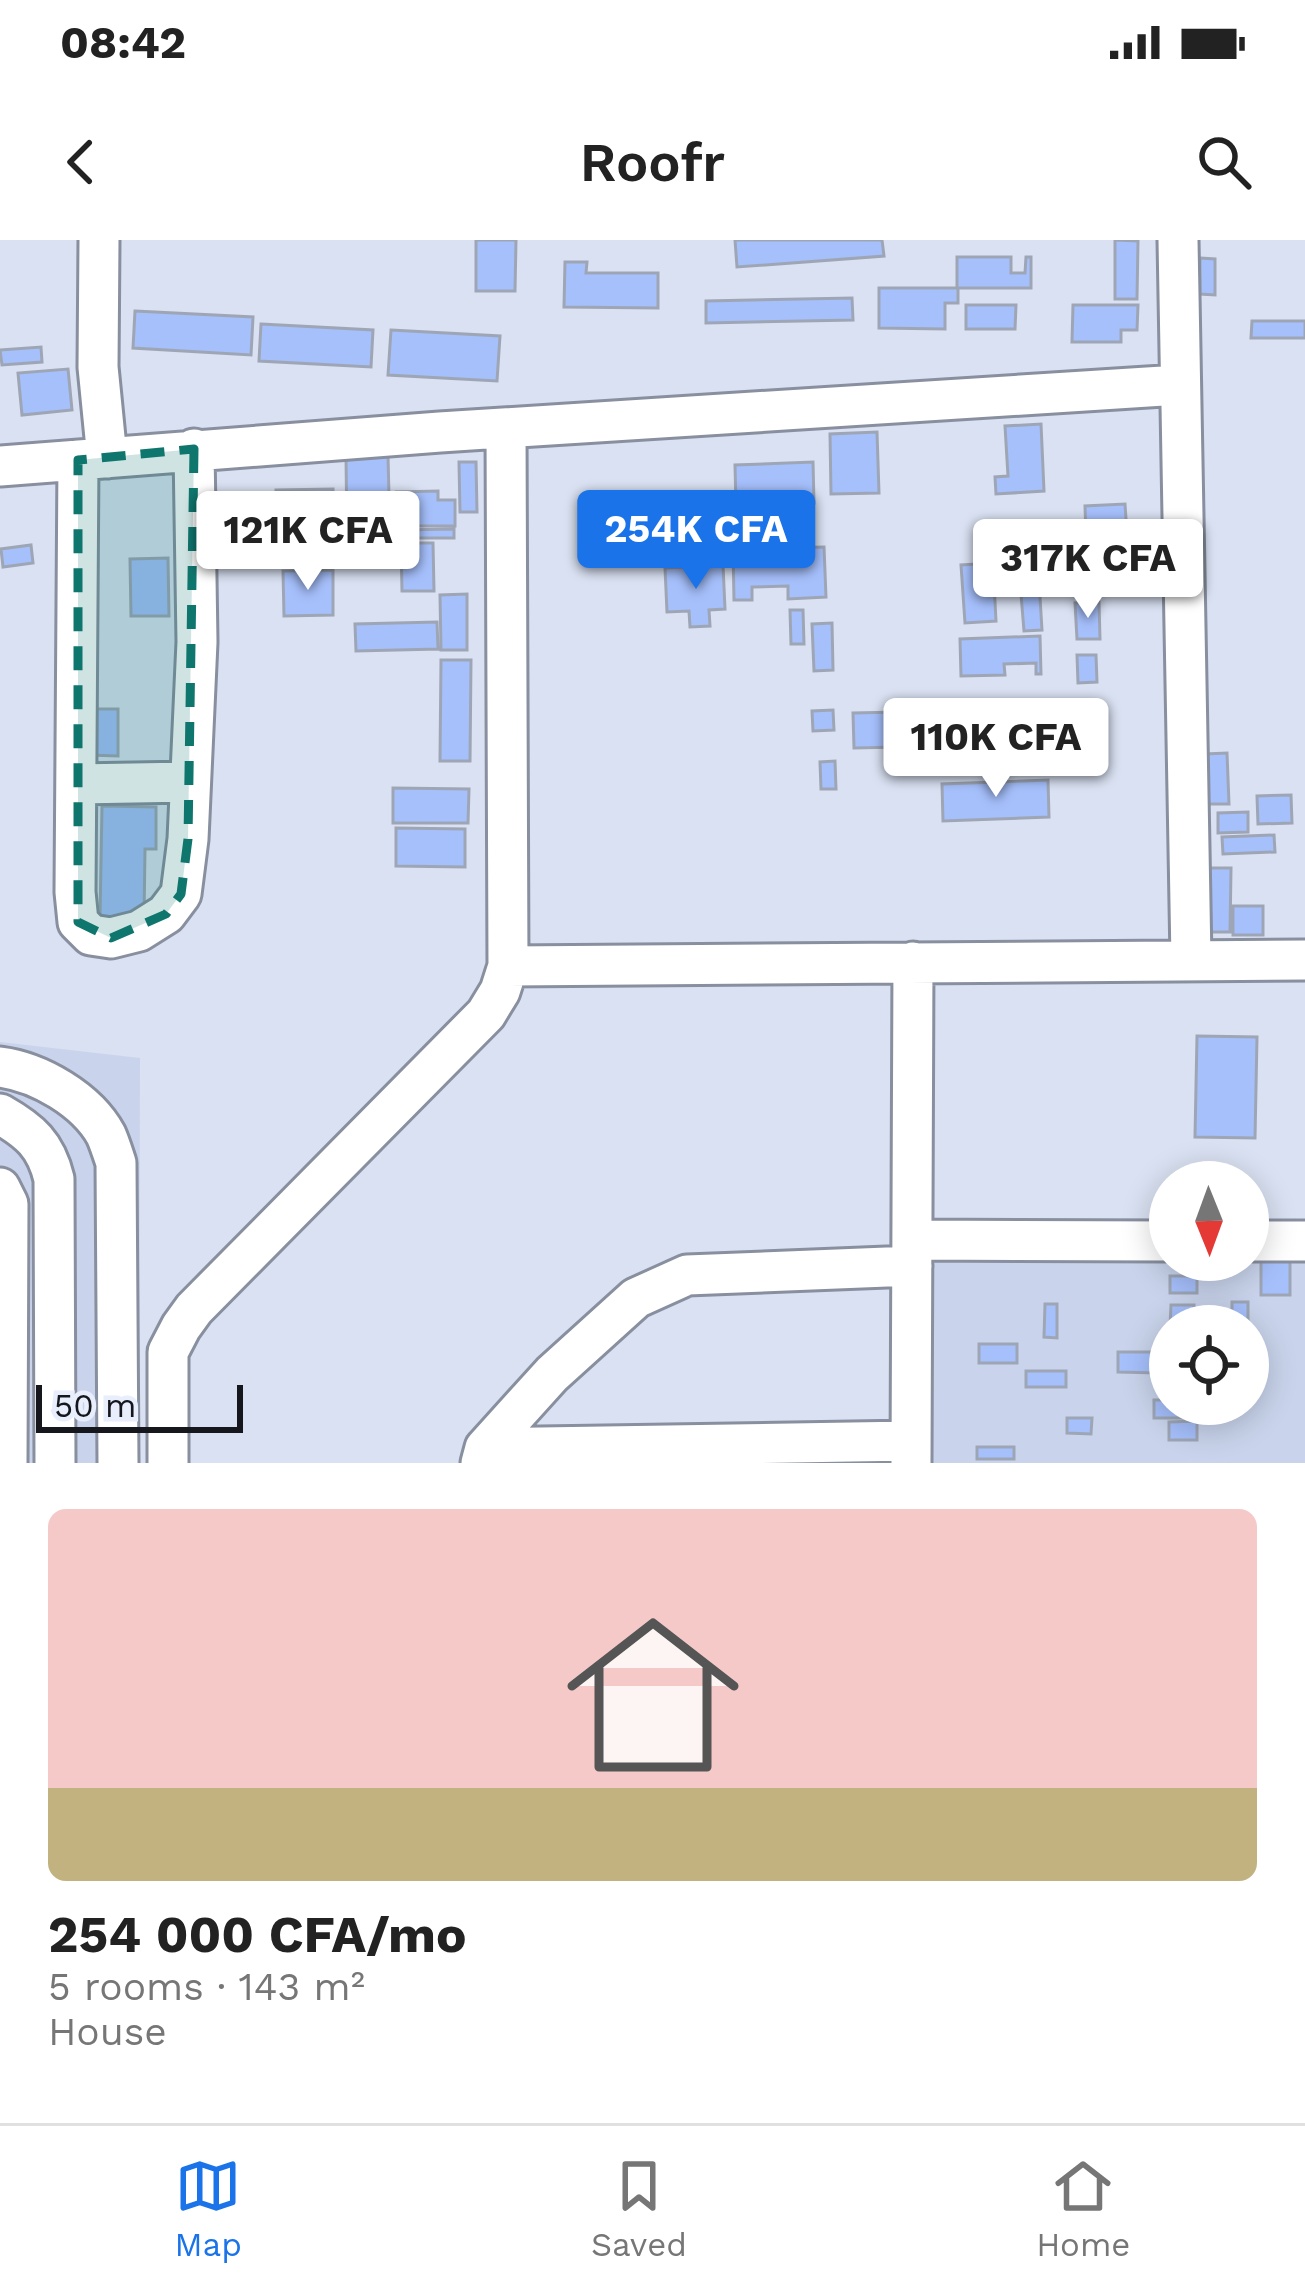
<!DOCTYPE html>
<meta charset="utf-8">
<style>
:root{--surface:#fff;--page:#f6f6f6;--text:#222;--muted:#767676;--line:#e0e0e0;--accent:#1a73e8}
body{margin:0;font-family:"Work Sans",sans-serif;background:var(--page);color:var(--text);height:100vh;display:flex;flex-direction:column;font-size:45px;white-space:nowrap}
*{box-sizing:border-box;margin:0}
p{font-size:39px;color:var(--muted)}
.icon{flex:none;width:66px;height:66px;fill:none;stroke:currentColor;stroke-width:2;stroke-linecap:round;stroke-linejoin:round}
.map{position:relative;height:1223px;overflow:hidden}
.details{display:flex;flex-direction:column;background:var(--surface);flex:1}
.details>*{flex:none}
.needle{width:78px;rotate:179deg}
.fabs{position:absolute;left:1149px;top:921px;display:grid;gap:24px}
.fabs a{display:grid;place-items:center;width:120px;height:120px;border-radius:50%;background:var(--surface);box-shadow:0 6px 30px #0003;font-size:60px}
.scale{position:absolute;left:36px;bottom:30px;width:207px;box-sizing:border-box;padding-left:12px;border:6px solid #15171d;border-top:0;font-size:33px;line-height:42px;white-space:nowrap;color:#15171d;-webkit-text-stroke:9px #e8eefc;paint-order:stroke}
.price{position:absolute;translate:-50% -102px;padding:0 27px;border-radius:12px;background:#fff;color:#222;font-size:39px;line-height:78px;filter:drop-shadow(0 3px 6px #0008)}
.price::after{content:'';position:absolute;left:50%;top:72px;width:36px;height:27px;margin-left:-18px;background:inherit;clip-path:polygon(0 0,100% 0,50% 100%)}
.price.selected{background:var(--accent);color:#fff}
ul{padding:0;list-style:none}
li{display:grid;align-content:center;gap:24px;height:636px;padding:0 48px}
li span{display:grid;place-items:center;height:372px;border-radius:18px;color:#555}
li>.icon{margin-inline-start:auto}
span .icon{width:216px;height:216px;fill:#fffc;stroke-width:1}
li b{font-size:51px}
.status{display:flex;justify-content:space-between;align-items:center;height:84px;padding:0 60px;background:var(--surface);direction:ltr}
.status svg{height:33px;fill:currentColor}
header{display:flex;justify-content:space-between;align-items:center;height:156px;padding:0 48px;background:var(--surface);font-size:54px;font-weight:600}
.tabs{display:flex;justify-content:space-around;align-items:center;height:168px;border-top:3px solid var(--line);background:var(--surface);font-size:33px;color:var(--muted)}
.tabs a{display:grid;justify-items:center;gap:6px}
.tabs .selected{color:var(--accent)}
.map>svg:first-child{display:block}
.built{fill:#c9d4ec;fill-rule:evenodd}
.building{fill:#a6c0fc;stroke:#9ea6b6;stroke-width:3}
.lines{fill:none;stroke-linecap:round;stroke-linejoin:round}
.minor-casing{stroke:#888f9f;stroke-width:45}
.minor{stroke:#fff;stroke-width:39}
.marked{fill:#0f766e;fill-opacity:0.2;stroke:#0f766e;stroke-width:9;stroke-dasharray:24 15;stroke-linejoin:round}
</style>
<div class="status"><b>08:42</b><svg viewBox="0 0 49 12"><path d="M0 12V9h3v3zM5 12V6h3v6zM10 12V3h3v9zM15 12V0h3v12zM26 1h20v11H26zM47 4h2v5h-2z"/></svg></div>
<header><svg class="icon" aria-label="back" viewBox="0 0 24 24"><path d="M15 5l-7 7 7 7"/></svg>Roofr<svg class="icon" aria-label="search" viewBox="0 0 24 24"><circle cx="10" cy="10" r="6"/><path d="M15 15l6 6"/></svg></header>
<div class="map">
<svg width="1305" height="1223" viewBox="0 0 1305 1223">
<rect width="100%" height="100%" fill="#d9e1f2"/>
<path class="built" d="M 0,802 L 140,818 L 139,1223 L 0,1223 Z
M 1305,1017 L 1305,1223 L 932,1223 L 933,1019 L 1248,1020 ZM 1170,1086 L 1248,1086 L 1248,1164 L 1170,1164 Z"/>
<path class="building" d="M 476,0 L 516,0 L 515,51 L 476,51 Z
M 735,0 L 882,0 L 884,16 L 737,27 Z
M 1115,0 L 1138,1 L 1137,59 L 1115,59 Z
M 957,17 L 1011,17 L 1011,33 L 1025,33 L 1026,17 L 1031,17 L 1031,48 L 957,48 Z
M 1200,18 L 1215,19 L 1215,55 L 1200,54 Z
M 565,22 L 587,22 L 586,33 L 658,33 L 658,68 L 564,67 Z
M 879,48 L 958,48 L 958,63 L 945,63 L 945,89 L 879,88 Z
M 852,58 L 853,80 L 706,83 L 706,61 Z
M 966,65 L 1016,65 L 1015,89 L 966,89 Z
M 1073,65 L 1138,65 L 1137,90 L 1121,90 L 1121,102 L 1072,102 Z
M 135,71 L 253,77 L 251,115 L 133,108 Z
M 1252,81 L 1305,81 L 1305,98 L 1251,98 Z
M 261,84 L 373,90 L 371,127 L 259,121 Z
M 391,90 L 500,96 L 497,141 L 388,135 Z
M 41,107 L 42,122 L 2,125 L 0,110 Z
M 68,129 L 72,170 L 22,175 L 18,133 Z
M 1041,184 L 1044,251 L 996,254 L 995,237 L 1008,236 L 1005,186 Z
M 877,192 L 879,253 L 831,254 L 830,194 Z
M 388,216 L 390,295 L 347,295 L 346,217 Z
M 459,222 L 476,222 L 477,272 L 460,272 Z
M 813,222 L 814,263 L 736,265 L 735,225 Z
M 333,249 L 333,293 L 276,294 L 276,250 Z
M 438,251 L 438,260 L 455,260 L 455,286 L 396,286 L 396,252 Z
M 243,253 L 243,283 L 214,283 L 213,254 Z
M 1125,264 L 1127,294 L 1086,296 L 1085,266 Z
M 454,289 L 454,298 L 399,298 L 399,290 Z
M 299,300 L 331,300 L 331,316 L 299,316 Z
M 401,303 L 433,303 L 434,351 L 402,351 Z
M 31,305 L 33,323 L 3,327 L 1,309 Z
M 824,307 L 826,357 L 788,359 L 788,346 L 752,347 L 752,360 L 734,360 L 733,309 Z
M 1107,315 L 1108,338 L 1080,340 L 1079,317 Z
M 168,318 L 169,376 L 131,376 L 130,319 Z
M 993,323 L 996,381 L 965,383 L 961,325 Z
M 723,325 L 725,369 L 709,370 L 710,386 L 690,387 L 689,371 L 667,372 L 665,328 Z
M 333,330 L 333,375 L 284,376 L 283,331 Z
M 1039,341 L 1042,390 L 1024,391 L 1020,342 Z
M 467,354 L 467,410 L 441,410 L 440,355 Z
M 1099,362 L 1100,399 L 1077,399 L 1075,363 Z
M 790,370 L 803,370 L 804,404 L 791,404 Z
M 437,382 L 438,409 L 356,411 L 355,384 Z
M 832,383 L 833,430 L 814,431 L 812,384 Z
M 1040,396 L 1041,434 L 1036,434 L 1036,423 L 1004,424 L 1005,435 L 961,436 L 960,399 Z
M 1077,415 L 1096,415 L 1097,442 L 1078,443 Z
M 441,420 L 471,420 L 470,521 L 440,521 Z
M 971,468 L 972,496 L 950,497 L 950,508 L 916,509 L 915,470 Z
M 90,469 L 118,469 L 118,516 L 89,515 Z
M 833,470 L 834,490 L 813,491 L 812,471 Z
M 900,472 L 901,507 L 854,508 L 853,473 Z
M 1040,474 L 1041,493 L 1014,494 L 1013,475 Z
M 1227,513 L 1229,564 L 1206,564 L 1205,514 Z
M 835,521 L 836,549 L 821,549 L 820,522 Z
M 1048,540 L 1049,577 L 943,581 L 942,544 Z
M 393,548 L 469,549 L 468,583 L 393,583 Z
M 1291,555 L 1292,583 L 1258,584 L 1257,556 Z
M 102,566 L 156,567 L 156,609 L 145,609 L 144,679 L 100,678 Z
M 1248,572 L 1248,592 L 1218,593 L 1218,573 Z
M 396,588 L 465,589 L 465,627 L 396,626 Z
M 1274,595 L 1275,612 L 1223,614 L 1222,597 Z
M 1201,628 L 1231,628 L 1230,692 L 1200,692 Z
M 1233,666 L 1263,666 L 1263,695 L 1233,695 Z
M 1197,796 L 1257,797 L 1255,898 L 1195,897 Z
M 1261,1011 L 1290,1011 L 1290,1055 L 1261,1055 Z
M 1170,1036 L 1197,1036 L 1197,1053 L 1170,1053 Z
M 1232,1062 L 1248,1062 L 1248,1095 L 1248,1086 L 1232,1086 Z
M 1045,1064 L 1057,1064 L 1057,1098 L 1044,1097 Z
M 1171,1065 L 1194,1065 L 1194,1086 L 1170,1086 Z
M 979,1104 L 1017,1104 L 1017,1123 L 979,1123 Z
M 1118,1112 L 1158,1112 L 1158,1133 L 1118,1132 Z
M 1026,1131 L 1066,1131 L 1066,1147 L 1026,1147 Z
M 1154,1160 L 1170,1160 L 1170,1164 L 1196,1164 L 1196,1178 L 1154,1178 Z
M 1067,1178 L 1092,1178 L 1091,1194 L 1067,1193 Z
M 1197,1181 L 1197,1200 L 1169,1200 L 1169,1182 Z
M 977,1207 L 1014,1207 L 1014,1219 L 977,1219 Z"/>
<g class="lines">
<g class="minor-casing">
<path id="minor" d="M 99,0 L 98,127 L 107,218
M 1178,0 L 1191,719
M 78,220 L 75,652 L 78,682 L 91,695 L 111,698 L 139,691 L 166,674 L 181,654 L 188,599 L 197,402 L 194,209
M 0,226 L 440,192 L 1179,145
M 77,544 L 190,542
M 508,726 L 1305,720
M 0,827 C 39,832 87,860 106,895 C 110,904 113,914 116,923 L 118,1223
M 0,874 C 30,891 46,905 54,939 L 55,1223
M 0,948 L 8,964 L 7,1223
M 912,1000 L 1170,1001
M 1248,1001 L 1305,1001
M 485,1208 L 911,1201
M 168,1223 L 168,1112 L 181,1087 L 194,1069 L 486,774 L 500,751 L 508,726 L 506,189
M 481,1223 L 485,1208 L 552,1134 L 636,1058 L 687,1035 L 912,1026
M 911,1223 L 913,722"/>
</g>
<use href="#minor" class="minor"/>
</g>
<path class="marked" d="M 194,209 L 188,599 L 181,654 L 166,674 L 111,698 L 78,682 L 78,220 Z"/>
</svg>
<div class="fabs">
<a><svg class="needle" viewBox="-14 -14 28 28"><path d="M0-13l5 13h-10z" fill="#e53935"/><path d="M0 13l5-13h-10z" fill="#767676"/></svg></a>
<a><svg class="icon" aria-label="locate" viewBox="0 0 24 24"><circle cx="12" cy="12" r="6"/><path d="M12 2v4M12 18v4M2 12h4M18 12h4"/></svg></a>
</div>
<div class="scale">50 m</div>
<b class="price selected" style="left:696px;top:352px">254K CFA</b>
<b class="price" style="left:308px;top:353px">121K CFA</b>
<b class="price" style="left:1088px;top:381px">317K CFA</b>
<b class="price" style="left:996px;top:560px">110K CFA</b>
</div>
<section class="details">
<ul>
<li><span style="background:linear-gradient(#f6c9c9 75%,#c2b280 0)"><svg class="icon" aria-label="home" viewBox="0 0 24 24"><path d="M3 11l9-7 9 7M6 9v11h12V9"/></svg></span><div><b>254 000 CFA/mo</b><p>5 rooms · 143 m²</p><p>House</p></div></li>
</ul>
</section>
<nav class="tabs">
<a class="selected"><svg class="icon" aria-label="map" viewBox="0 0 24 24"><path d="M3 6l6-2 6 2 6-2v14l-6 2-6-2-6 2zM9 4v14M15 6v14"/></svg>Map</a>
<a><svg class="icon" aria-label="saved" viewBox="0 0 24 24"><path d="M7 4h10v16l-5-4-5 4z"/></svg>Saved</a>
<a><svg class="icon" aria-label="home" viewBox="0 0 24 24"><path d="M3 11l9-7 9 7M6 9v11h12V9"/></svg>Home</a>
</nav>
